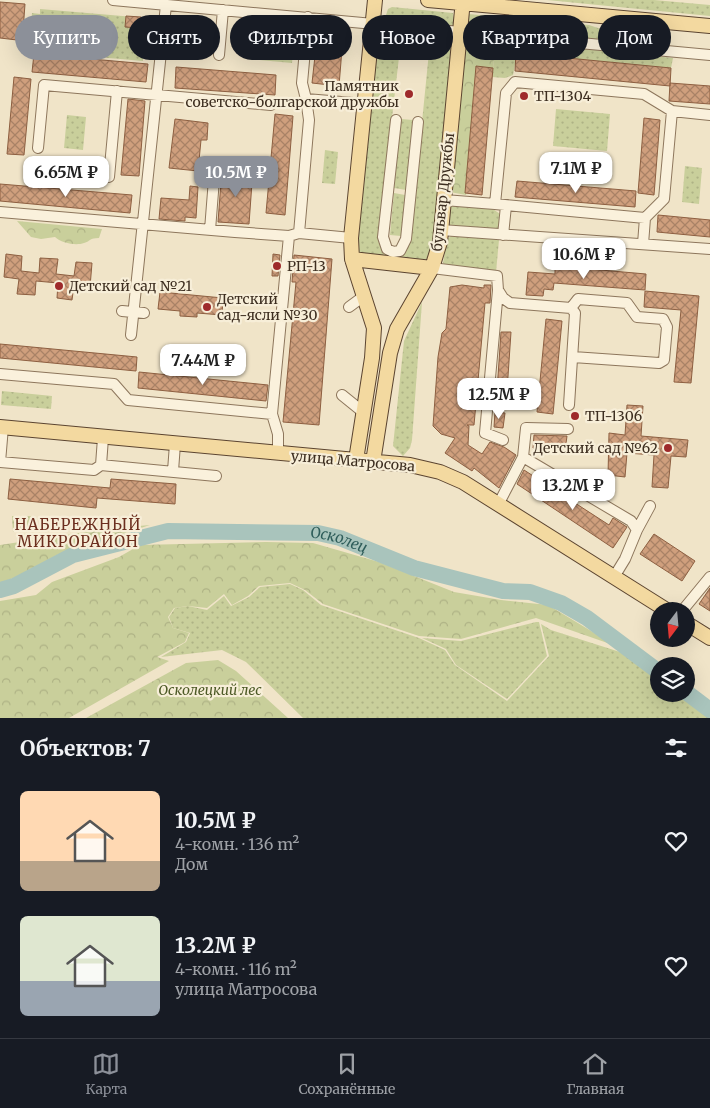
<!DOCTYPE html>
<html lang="ru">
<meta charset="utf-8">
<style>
:root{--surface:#171b24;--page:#242831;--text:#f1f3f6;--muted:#9ea1a6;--line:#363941;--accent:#8c9099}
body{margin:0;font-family:Merriweather,serif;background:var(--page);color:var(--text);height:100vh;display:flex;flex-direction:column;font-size:19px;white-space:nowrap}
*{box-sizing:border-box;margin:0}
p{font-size:16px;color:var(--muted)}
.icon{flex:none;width:28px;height:28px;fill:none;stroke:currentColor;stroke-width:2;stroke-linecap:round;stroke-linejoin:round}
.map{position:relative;height:718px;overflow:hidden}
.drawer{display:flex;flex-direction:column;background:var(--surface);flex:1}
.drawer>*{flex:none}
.guide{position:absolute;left:15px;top:15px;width:680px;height:45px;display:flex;gap:10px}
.needle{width:32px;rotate:196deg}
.fabs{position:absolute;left:650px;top:602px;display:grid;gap:10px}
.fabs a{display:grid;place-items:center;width:45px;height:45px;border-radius:50%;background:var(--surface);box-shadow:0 5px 20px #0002;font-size:25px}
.price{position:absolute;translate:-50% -42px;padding:0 11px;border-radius:10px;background:#fff;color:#222;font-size:16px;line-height:32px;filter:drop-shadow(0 1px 2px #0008)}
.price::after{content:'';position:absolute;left:50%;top:30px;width:15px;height:11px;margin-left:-8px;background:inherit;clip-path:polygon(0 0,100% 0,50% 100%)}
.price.on{background:var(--accent);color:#fff}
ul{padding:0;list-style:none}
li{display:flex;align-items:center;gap:15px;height:125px;padding:0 20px}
li span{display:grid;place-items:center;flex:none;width:140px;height:100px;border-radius:8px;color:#555}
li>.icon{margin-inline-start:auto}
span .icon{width:60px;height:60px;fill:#fffc;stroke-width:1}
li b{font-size:21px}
h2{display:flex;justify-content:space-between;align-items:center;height:60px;padding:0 20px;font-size:21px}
.pill{padding:0 18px;border-radius:22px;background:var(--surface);box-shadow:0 5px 20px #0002;font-size:18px;line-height:45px}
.pill.on{background:var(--accent);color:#fff}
.menu{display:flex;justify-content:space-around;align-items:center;height:70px;border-top:1px solid var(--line);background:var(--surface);font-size:14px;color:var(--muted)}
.menu a{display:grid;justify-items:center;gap:2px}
.menu .on{color:var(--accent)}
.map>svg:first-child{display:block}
.grass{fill:url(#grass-dots)}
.forest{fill:url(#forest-crowns)}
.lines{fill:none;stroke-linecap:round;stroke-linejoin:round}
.river{stroke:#a9c4bc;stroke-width:16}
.building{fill:url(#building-cross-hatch);stroke:#8d5f41}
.minor-casing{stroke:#8d765c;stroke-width:12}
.major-casing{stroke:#5b4430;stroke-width:16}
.minor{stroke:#faf1dc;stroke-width:10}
.major{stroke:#f3d9a0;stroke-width:14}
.poi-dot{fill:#9e2a2b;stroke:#f7eed8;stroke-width:2}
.labels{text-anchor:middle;stroke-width:4.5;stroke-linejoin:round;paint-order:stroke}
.poi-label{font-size:14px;fill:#3d2e20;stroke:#f7eed8;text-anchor:start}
.street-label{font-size:14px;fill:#3d2e20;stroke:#f7eed8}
.park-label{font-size:14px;font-style:italic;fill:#4d5a26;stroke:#f7eed8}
.neighbourhood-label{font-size:15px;letter-spacing:1px;fill:#6b2e1e;stroke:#f7eed8}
.water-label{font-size:15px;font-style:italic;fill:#2f5d5a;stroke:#f7eed8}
</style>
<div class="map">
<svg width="710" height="718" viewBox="0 0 710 718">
<defs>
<pattern id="grass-dots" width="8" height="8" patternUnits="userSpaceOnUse" patternTransform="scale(1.25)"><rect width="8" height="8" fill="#c9cf9b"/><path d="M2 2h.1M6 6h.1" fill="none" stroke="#aeb285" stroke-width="1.8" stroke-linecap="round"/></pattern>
<pattern id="forest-crowns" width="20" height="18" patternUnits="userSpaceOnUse" patternTransform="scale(1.25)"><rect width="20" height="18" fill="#c9cf9b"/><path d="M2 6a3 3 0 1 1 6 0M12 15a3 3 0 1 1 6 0" fill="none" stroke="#aeb285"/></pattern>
<pattern id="building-cross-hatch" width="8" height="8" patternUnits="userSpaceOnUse" patternTransform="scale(1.25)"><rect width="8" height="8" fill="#cf9f7d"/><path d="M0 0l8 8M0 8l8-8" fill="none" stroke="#a98266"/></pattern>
</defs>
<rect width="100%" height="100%" fill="#f0e4c8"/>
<path class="grass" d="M 547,0 L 654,0 L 710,5 L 710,16 Z
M 392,7 L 453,13 L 455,23 L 451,26 L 391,21 L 386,15 L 388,9 Z
M 40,9 L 146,18 L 143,61 L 29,51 L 32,13 L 40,14 Z
M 468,14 L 589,25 L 607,31 L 607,41 L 468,28 L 466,26 Z
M 251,37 L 294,41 L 292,63 L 249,59 Z
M 468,37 L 471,37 L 673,58 L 671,68 L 517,53 L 513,75 L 505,78 L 492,77 L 495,50 L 462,48 L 464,40 Z
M 378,38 L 401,40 L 378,238 L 383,253 L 393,256 L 403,255 L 410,242 L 430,42 L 452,44 L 434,244 L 427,264 L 359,256 L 357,237 Z
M 556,109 L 610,114 L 607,151 L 553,146 Z
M 67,115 L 86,117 L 83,150 L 64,148 Z
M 401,119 L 413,120 L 406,190 L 394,188 Z
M 325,150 L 338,152 L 335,184 L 322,183 Z
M 685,166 L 702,168 L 699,204 L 682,202 Z
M 394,193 L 405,195 L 401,236 L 390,235 Z
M 452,205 L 493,209 L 500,214 L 499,229 L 495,231 L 449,225 L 449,210 Z
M 454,234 L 491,237 L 499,240 L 496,272 L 447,266 L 443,263 L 447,239 Z
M 422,302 L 412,440 L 410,448 L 403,456 L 393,446 L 404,341 Z
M 175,348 L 239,353 L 237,369 L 174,364 Z
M 2,391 L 52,396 L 51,409 L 1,405 Z
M 32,516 L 32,532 L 13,532 L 12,516 Z
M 290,584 L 303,590 L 321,605 L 419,638 L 445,650 L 455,665 L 507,701 L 549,656 L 541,624 L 551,630 L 620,652 L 659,680 L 659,694 L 677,694 L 710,718 L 303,718 L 246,662 L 222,650 L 161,657 L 186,642 L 190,633 L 173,628 L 169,617 L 175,608 L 188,606 L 207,610 L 224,596 L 231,606 L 249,597 L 260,587 Z
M 536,622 L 539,622 L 547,656 L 507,699 L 456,665 L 446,649 L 422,638 L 461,641 Z"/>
<path class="forest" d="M 467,45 L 495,50 L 493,68 L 476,67 L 466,195 L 450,192 L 462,49 Z
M 17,221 L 102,229 L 99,238 C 89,238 91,241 84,243 C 76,246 61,243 55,237 L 41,239 L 31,237 Z
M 150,525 L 57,555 L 24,574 L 0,583 L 0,545 L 105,529 Z
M 266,542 L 313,543 L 379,562 L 454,592 L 501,600 L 548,605 L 616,646 L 536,618 L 461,639 L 419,636 L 323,604 L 305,590 L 290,583 L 259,586 L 248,596 L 232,605 L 224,594 L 207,608 L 188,606 L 174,608 L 168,617 L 173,628 L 189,633 L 185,642 L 157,657 L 169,661 L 69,718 L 0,718 L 0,601 L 36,595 L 52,582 L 119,557 L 140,545 Z
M 218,660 L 236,671 L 288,718 L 86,718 L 186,663 Z"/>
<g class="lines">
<g class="river">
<path id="s1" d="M 0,590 L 14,586 L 73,555 L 168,531 L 318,533 L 340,538 L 414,568 L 503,591 L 530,592 L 561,603 L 587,618 L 659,672"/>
<path d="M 686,692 L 710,710"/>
</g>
</g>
<path class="building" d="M 0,2 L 25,4 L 23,31 L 18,30 L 17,40 L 0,38 Z
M 126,16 L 141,17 L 140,28 L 125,27 Z
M 172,18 L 212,21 L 209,55 L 168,51 Z
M 316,47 L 342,49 L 339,86 L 312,83 Z
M 516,53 L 671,68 L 670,86 L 515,71 Z
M 34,54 L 148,64 L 146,82 L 32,72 Z
M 476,66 L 493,68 L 482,195 L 465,193 Z
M 176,67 L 276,75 L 275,95 L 175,88 Z
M 14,77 L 31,79 L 24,155 L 7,154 Z
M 670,83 L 710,86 L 710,104 L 669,101 Z
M 128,99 L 145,101 L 139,176 L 121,175 Z
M 275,114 L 293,116 L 285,215 L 266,213 Z
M 644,118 L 660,120 L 654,195 L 638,193 Z
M 175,119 L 208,123 L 207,140 L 201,140 L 198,171 L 169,168 Z
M 233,168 L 253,169 L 249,224 L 218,222 L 221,182 L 232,181 Z
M 517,181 L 636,191 L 635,207 L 515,197 Z
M 0,184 L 132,195 L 130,213 L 0,201 Z
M 190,186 L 198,187 L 196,218 L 185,217 L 185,221 L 159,219 L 161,198 L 189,200 Z
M 658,215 L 710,220 L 710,237 L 657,232 Z
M 6,254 L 22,256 L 21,271 L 39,273 L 40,258 L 58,259 L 56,274 L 74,276 L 76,262 L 92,263 L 90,287 L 74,285 L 72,300 L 57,298 L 58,283 L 36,281 L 35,295 L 17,294 L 19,279 L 4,277 Z
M 273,254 L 280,255 L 278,276 L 272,276 Z
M 294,255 L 332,259 L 319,425 L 283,422 L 296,282 L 292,282 Z
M 555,266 L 646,274 L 645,290 L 554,283 L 553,290 L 544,289 L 543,296 L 526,295 L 528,272 L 555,274 Z
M 462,285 L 484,288 L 484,285 L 491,285 L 490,303 L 485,303 L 474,425 L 467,425 L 469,426 L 468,445 L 482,454 L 490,442 L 504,447 L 516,455 L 499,488 L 474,468 L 472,471 L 445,453 L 455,438 L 441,434 L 433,426 L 438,357 L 442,333 L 446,329 L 450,287 Z
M 645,291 L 699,296 L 691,383 L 674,382 L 681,310 L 644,307 Z
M 160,292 L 223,298 L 222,315 L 197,313 L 197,317 L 180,316 L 180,311 L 158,309 Z
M 546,319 L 562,321 L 553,414 L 537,412 Z
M 501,332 L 511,332 L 507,391 L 497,391 Z
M 0,344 L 137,357 L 136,371 L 0,358 Z
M 139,372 L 268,385 L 266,401 L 138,388 Z
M 627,405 L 643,406 L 641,436 L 688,440 L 686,457 L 671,456 L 668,488 L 652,487 L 654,455 L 627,453 L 625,477 L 608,475 L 609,433 L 625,435 Z
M 495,412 L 505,413 L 503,428 L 494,427 Z
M 534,435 L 567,436 L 565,451 L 533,448 Z
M 524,470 L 609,525 L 613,518 L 627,527 L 613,548 L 517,484 Z
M 10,479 L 110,488 L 111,479 L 176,484 L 175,504 L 97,498 L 96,508 L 8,499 Z
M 654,534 L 695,561 L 682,581 L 640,554 Z
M 710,588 L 710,611 L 699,604 Z"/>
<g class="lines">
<g class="minor-casing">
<path id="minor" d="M 113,0 L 710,55
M 308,17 L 302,83 L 306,99 L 365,104
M 219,55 L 223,10
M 396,120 L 383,237 L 387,249 L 393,252 L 400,251 L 406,239 L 418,122
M 38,148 L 44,85 L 271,105
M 109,177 L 117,91
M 444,200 L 495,204
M 0,212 L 235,232 L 289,236 L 299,233 L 351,238
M 645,218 L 495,204 L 506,93 L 515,82 L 644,94 L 672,111
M 210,230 L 214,179 L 219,174
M 441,230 L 710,249
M 299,233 L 309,120 L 306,99
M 503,235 L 506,206
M 643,244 L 645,218 L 664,199 L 672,111 L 710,115
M 432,268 L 497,276 L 498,290 L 485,433 L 503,440
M 498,290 L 503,298 L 510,303 L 571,308 L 575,313 L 569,405
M 349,307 L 364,296
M 571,308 L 578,299 L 627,303 L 637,317 L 663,319 L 667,327 L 664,360 L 659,363 L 573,357
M 122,311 L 144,313
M 131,335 L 166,5
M 0,374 L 114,384 L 128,400 L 272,414 L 289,236
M 342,395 L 363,412
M 272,414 L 278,434 L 278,454
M 568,429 L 526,428 L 523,457 L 631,521 L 637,530 L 625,559 L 614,577
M 0,462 L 94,470 L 101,465 L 111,466 L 216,476
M 0,462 L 3,427
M 101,465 L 103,438
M 173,471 L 175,444
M 499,503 L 523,457
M 637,530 L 650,506
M 682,611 L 710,577"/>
</g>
<g class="major-casing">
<path id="major" d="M 428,0 L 710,26
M 352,259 L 432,268
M 0,427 L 410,465 L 440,472 L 463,482 L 668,611
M 356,460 L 372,358 L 374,328 L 352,259 L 351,238 L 375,0
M 373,462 L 390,353 L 397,329 L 432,268 L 440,242 L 463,0
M 686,623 L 710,638"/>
</g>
<use href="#minor" class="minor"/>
<use href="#major" class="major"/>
</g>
<g class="poi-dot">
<circle cx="409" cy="94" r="5"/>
<circle cx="524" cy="96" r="5"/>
<circle cx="277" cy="266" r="5"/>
<circle cx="59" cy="286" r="5"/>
<circle cx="207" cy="307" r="5"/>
<circle cx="575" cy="416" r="5"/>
<circle cx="668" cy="448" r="5"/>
</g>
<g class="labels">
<g class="poi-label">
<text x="399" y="91" text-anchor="end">Памятник<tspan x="399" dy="16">советско-болгарской дружбы</tspan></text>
<text x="534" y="101">ТП-1304</text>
<text x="287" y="271">РП-13</text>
<text x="69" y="291">Детский сад №21</text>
<text x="217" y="304">Детский<tspan x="217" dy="16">сад-ясли №30</tspan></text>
<text x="585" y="421">ТП-1306</text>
<text x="658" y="453" text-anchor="end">Детский сад №62</text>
</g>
<g class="street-label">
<text transform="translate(443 192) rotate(-84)" y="5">бульвар Дружбы</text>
<text transform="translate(353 461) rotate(5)" y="5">улица Матросова</text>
</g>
<g class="park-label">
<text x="210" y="695">Осколецкий лес</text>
</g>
<g class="neighbourhood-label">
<text x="78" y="530">НАБЕРЕЖНЫЙ<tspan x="78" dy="17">МИКРОРАЙОН</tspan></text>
</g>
<g class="water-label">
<text dy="5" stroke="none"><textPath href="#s1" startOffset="351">Осколец</textPath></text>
</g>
</g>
</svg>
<div class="fabs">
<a><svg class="needle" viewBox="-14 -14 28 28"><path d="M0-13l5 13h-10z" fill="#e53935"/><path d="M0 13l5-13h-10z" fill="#9ea1a6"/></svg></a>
<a><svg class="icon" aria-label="layers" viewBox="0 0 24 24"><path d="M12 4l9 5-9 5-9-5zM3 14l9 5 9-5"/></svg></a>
</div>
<b class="price" style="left:576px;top:194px">7.1M ₽</b>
<b class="price" style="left:66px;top:198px">6.65M ₽</b>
<b class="price on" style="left:236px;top:198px">10.5M ₽</b>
<b class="price" style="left:584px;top:280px">10.6M ₽</b>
<b class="price" style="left:203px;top:386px">7.44M ₽</b>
<b class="price" style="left:499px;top:420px">12.5M ₽</b>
<b class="price" style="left:573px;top:511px">13.2M ₽</b>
<div class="guide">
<a class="pill on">Купить</a>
<a class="pill">Снять</a>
<a class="pill">Фильтры</a>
<a class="pill">Новое</a>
<a class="pill">Квартира</a>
<a class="pill">Дом</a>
</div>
</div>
<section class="drawer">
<h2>Объектов: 7<svg class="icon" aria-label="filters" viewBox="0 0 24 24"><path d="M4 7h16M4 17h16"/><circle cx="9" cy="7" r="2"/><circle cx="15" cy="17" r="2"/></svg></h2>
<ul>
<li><span style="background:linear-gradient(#ffd9b3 70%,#b9a48a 0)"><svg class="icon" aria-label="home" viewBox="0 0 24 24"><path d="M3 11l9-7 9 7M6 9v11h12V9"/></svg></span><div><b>10.5M ₽</b><p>4-комн. · 136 m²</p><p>Дом</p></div><svg class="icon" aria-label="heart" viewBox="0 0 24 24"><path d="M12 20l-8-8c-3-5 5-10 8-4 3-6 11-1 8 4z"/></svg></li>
<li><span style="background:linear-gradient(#dfe7d0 65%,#9aa5b1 0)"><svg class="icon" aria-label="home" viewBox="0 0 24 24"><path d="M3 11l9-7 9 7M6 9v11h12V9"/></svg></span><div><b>13.2M ₽</b><p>4-комн. · 116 m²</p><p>улица Матросова</p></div><svg class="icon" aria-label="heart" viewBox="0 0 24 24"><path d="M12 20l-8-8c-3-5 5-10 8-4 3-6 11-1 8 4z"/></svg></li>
</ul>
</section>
<nav class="menu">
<a class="on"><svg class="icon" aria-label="map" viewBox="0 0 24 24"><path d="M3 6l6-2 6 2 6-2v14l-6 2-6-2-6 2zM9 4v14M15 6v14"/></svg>Карта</a>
<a><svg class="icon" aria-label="saved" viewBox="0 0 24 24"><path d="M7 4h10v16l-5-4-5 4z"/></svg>Сохранённые</a>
<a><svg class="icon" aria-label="home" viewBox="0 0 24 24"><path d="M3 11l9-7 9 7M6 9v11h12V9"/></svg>Главная</a>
</nav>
